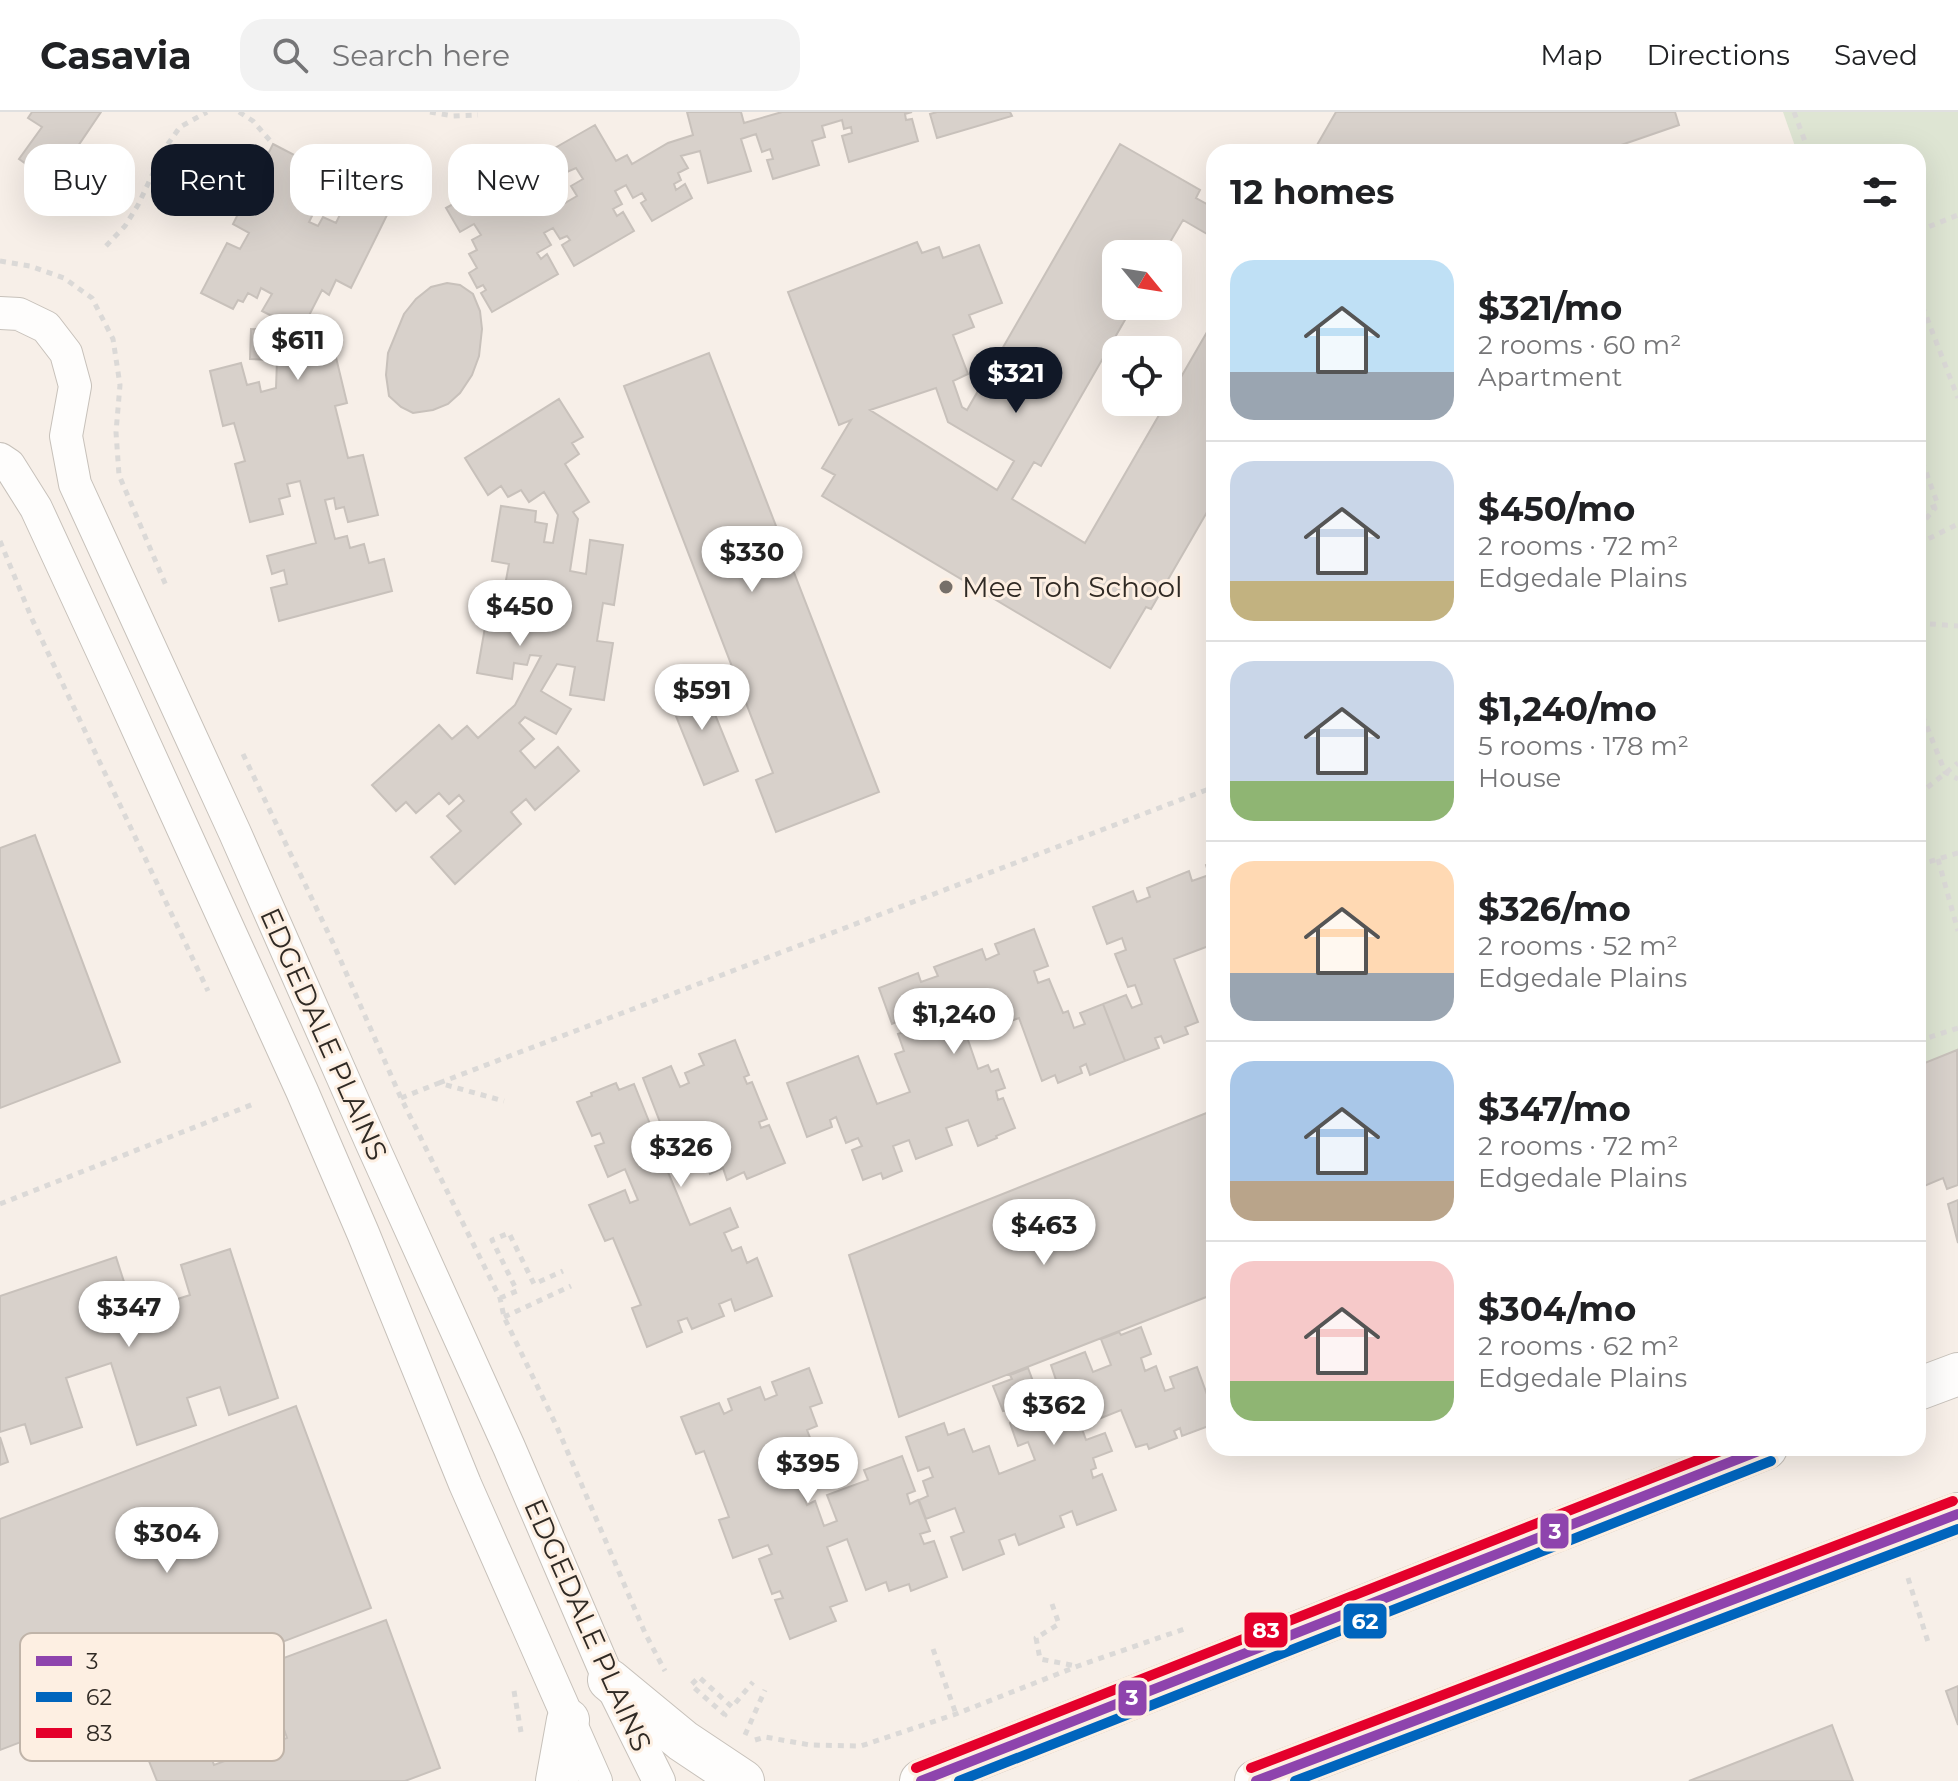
<!DOCTYPE html>
<meta charset="utf-8">
<style>
:root{--surface:#fff;--page:#f2f2f2;--text:#202124;--muted:#757577;--line:#e0e0e0;--accent:#111827}
body{margin:0;font-family:Montserrat,sans-serif;background:var(--page);color:var(--text);height:100vh;display:flex;flex-direction:column;font-size:30px;white-space:nowrap}
*{box-sizing:border-box;margin:0}
p{font-size:26px;color:var(--muted)}
.icon{flex:none;width:44px;height:44px;fill:none;stroke:currentColor;stroke-width:2;stroke-linecap:round;stroke-linejoin:round}
.map{position:relative;flex:1;overflow:hidden}
.sheet{position:absolute;left:1206px;top:32px;width:720px;height:1312px;display:flex;flex-direction:column;background:var(--surface);border-radius:24px;box-shadow:0 8px 32px #0002}
.sheet>*{flex:none}
.top-card{position:absolute;left:24px;top:32px;width:760px;height:72px;display:flex;gap:16px}
.needle{width:52px;rotate:120deg}
.buttons{position:absolute;left:1102px;top:128px;display:grid;gap:16px}
.buttons a{display:grid;place-items:center;width:80px;height:80px;border-radius:16px;background:var(--surface);box-shadow:0 8px 32px #0002;font-size:40px}
.price{position:absolute;translate:-50% -68px;padding:0 18px;border-radius:28px;background:#fff;color:#222;font-size:26px;line-height:52px;filter:drop-shadow(0 2px 4px #0008)}
.price::after{content:'';position:absolute;left:50%;top:48px;width:24px;height:18px;margin-left:-12px;background:inherit;clip-path:polygon(0 0,100% 0,50% 100%)}
.price.on{background:var(--accent);color:#fff}
ul{padding:0;list-style:none}
li{display:flex;align-items:center;gap:24px;height:200px;padding:0 24px}
li+li{border-top:2px solid var(--line)}
li span{display:grid;place-items:center;flex:none;width:224px;height:160px;border-radius:24px;color:#555}
li>.icon{margin-inline-start:auto}
span .icon{width:96px;height:96px;fill:#fffc;stroke-width:1}
li b{font-size:34px}
h2{display:flex;justify-content:space-between;align-items:center;height:96px;padding:0 24px;font-size:34px}
.chip{padding:0 28px;border-radius:24px;background:var(--surface);box-shadow:0 8px 32px #0002;font-size:28px;line-height:72px}
.chip.on{background:var(--accent);color:#fff}
header{display:flex;align-items:center;gap:48px;box-sizing:border-box;height:112px;padding:0 40px;background:var(--surface);border-bottom:2px solid var(--line)}
header strong{font-size:38px}
nav{display:flex;gap:44px;margin-inline-start:auto;font-size:28px}
.search{width:560px;height:72px;background:var(--page);display:flex;align-items:center;gap:20px;box-sizing:border-box;padding:0 28px;border-radius:24px;color:var(--muted);font-size:30px}
.map>svg:first-child{display:block}
.green{fill:#dee5d3}
.building{fill:#d8d1cb;stroke:#c8c1bb;stroke-width:2;fill-rule:evenodd}
.lines{fill:none;stroke-linecap:round;stroke-linejoin:round}
.minor-casing{stroke:#c7c1ba;stroke-width:34}
.tertiary-casing{stroke:#c7c1ba;stroke-width:44}
.path{stroke:#dbd9d7;stroke-width:5;stroke-dasharray:6 6;stroke-linecap:butt}
.minor{stroke:#fefdfc;stroke-width:32}
.tertiary{stroke:#fefdfc;stroke-width:42}
.bus-1-casing{stroke:#fdefe2;stroke-width:16}
.bus-2-casing{stroke:#fdefe2;stroke-width:16}
.bus-3-casing{stroke:#fdefe2;stroke-width:16}
.bus-1{stroke:#8e44ad;stroke-width:10}
.bus-2{stroke:#0065bd;stroke-width:10}
.bus-3{stroke:#e4002b;stroke-width:10}
.poi-dot{fill:#766f69;stroke:#fdefe2;stroke-width:3}
.labels{text-anchor:middle;stroke-width:6;stroke-linejoin:round;paint-order:stroke}
.poi-label{font-size:28px;fill:#302a24;stroke:#fdefe2;text-anchor:start}
.street-label{font-size:28px;fill:#302a24;stroke:#fdefe2}
.key{fill:#fdefe2;stroke:#c0b4a9;stroke-width:2}
.key-label{font-size:22px;fill:#302a24}
.line-badge{stroke:#fdefe2;stroke-width:3}
.badge-label{font-size:22px;text-anchor:middle;font-weight:bold;fill:#fff}
</style>
<header>
<strong>Casavia</strong>
<div class="search"><svg class="icon" aria-label="search" viewBox="0 0 24 24"><circle cx="10" cy="10" r="6"/><path d="M15 15l6 6"/></svg>Search here</div>
<nav><a>Map</a><a>Directions</a><a>Saved</a></nav>
</header>
<div class="map">
<svg width="1958" height="1669" viewBox="0 0 1958 1669">
<rect width="100%" height="100%" fill="#f7efe8"/>
<path class="green" d="M 1783,0 L 1958,0 L 1958,949 L 1918,964 L 1918,391 L 1925,388 L 1918,369 L 1918,40 L 1797,40 Z"/>
<path class="building" d="M 32,0 L 101,0 L 53,71 L 19,47 L 42,15 L 28,6 Z
M 687,0 L 741,0 L 744,11 L 782,0 L 912,0 L 905,2 L 906,8 L 912,7 L 918,29 L 849,50 L 842,24 L 852,21 L 851,15 L 844,17 L 842,8 L 822,14 L 825,25 L 812,29 L 819,53 L 773,67 L 767,48 L 773,47 L 770,37 L 762,40 L 756,22 L 741,27 L 751,59 L 708,71 L 700,39 L 681,44 L 688,56 L 678,61 L 681,68 L 674,72 L 676,78 L 685,72 L 692,86 L 652,109 L 641,91 L 646,88 L 642,81 L 633,86 L 626,73 L 615,79 L 622,92 L 613,97 L 617,104 L 623,100 L 634,119 L 574,154 L 562,133 L 570,128 L 567,124 L 560,127 L 553,116 L 544,121 L 551,133 L 537,141 L 541,147 L 547,142 L 558,162 L 492,200 L 481,181 L 486,178 L 483,173 L 477,176 L 469,161 L 477,156 L 469,142 L 477,138 L 472,128 L 481,123 L 474,112 L 460,120 L 446,96 L 524,53 L 537,77 L 529,81 L 536,95 L 548,88 L 553,98 L 577,84 L 571,74 L 583,67 L 576,56 L 567,60 L 553,37 L 595,13 L 616,49 L 627,43 L 632,52 L 668,31 L 693,23 Z
M 937,0 L 1010,0 L 1012,4 L 937,26 L 930,2 Z
M 1336,0 L 1675,0 L 1679,13 L 1601,40 L 1313,40 Z
M 273,32 L 306,49 L 301,56 L 308,60 L 304,68 L 311,71 L 302,88 L 316,96 L 309,110 L 318,114 L 323,105 L 336,111 L 343,96 L 350,100 L 360,80 L 391,95 L 351,176 L 336,168 L 329,183 L 322,178 L 299,223 L 296,243 L 333,233 L 347,291 L 335,294 L 348,346 L 363,343 L 378,403 L 348,410 L 344,395 L 336,397 L 334,386 L 325,388 L 335,427 L 347,424 L 350,436 L 364,432 L 369,451 L 384,447 L 392,479 L 279,509 L 271,476 L 287,472 L 284,458 L 272,462 L 267,444 L 316,431 L 300,369 L 287,372 L 290,384 L 279,387 L 283,402 L 250,410 L 235,352 L 245,349 L 234,311 L 223,314 L 210,259 L 241,251 L 247,273 L 259,270 L 261,280 L 276,276 L 277,248 L 250,247 L 251,217 L 280,218 L 284,210 L 262,199 L 272,182 L 261,176 L 257,186 L 248,181 L 243,190 L 238,188 L 233,197 L 201,181 L 227,131 L 240,137 L 249,121 L 233,112 Z
M 1120,32 L 1200,78 L 1196,86 L 1214,96 L 1214,126 L 1183,108 L 1163,142 L 1116,142 L 1116,194 L 1133,194 L 1041,354 L 1034,350 L 1012,387 L 1085,431 L 1214,208 L 1214,388 L 1151,497 L 1146,495 L 1110,556 L 822,384 L 835,363 L 822,356 L 851,308 L 839,313 L 788,180 L 917,130 L 922,141 L 939,135 L 943,146 L 979,133 L 1002,191 L 969,203 L 974,215 L 953,223 L 968,262 L 953,269 L 962,295 L 967,298 ZM 936,276 L 948,310 L 1014,349 L 997,378 L 870,298 Z
M 447,171 L 460,173 L 473,182 L 480,199 L 482,217 L 479,244 L 472,263 L 460,281 L 448,292 L 433,298 L 413,301 L 401,295 L 389,284 L 386,263 L 388,241 L 404,202 L 416,187 L 431,175 Z
M 709,241 L 879,680 L 776,720 L 756,668 L 773,661 L 624,274 Z
M 559,287 L 583,325 L 572,331 L 579,342 L 565,352 L 589,390 L 573,400 L 578,407 L 570,459 L 586,462 L 590,428 L 623,433 L 614,493 L 603,491 L 597,529 L 613,531 L 604,588 L 570,583 L 575,555 L 557,552 L 541,579 L 571,597 L 556,622 L 525,605 L 519,611 L 534,627 L 520,639 L 535,656 L 558,635 L 579,659 L 535,698 L 526,687 L 511,700 L 521,712 L 455,772 L 431,745 L 461,719 L 447,704 L 464,689 L 459,683 L 449,692 L 439,681 L 416,701 L 406,690 L 396,699 L 372,673 L 439,613 L 452,627 L 467,614 L 478,626 L 515,593 L 541,544 L 530,543 L 527,553 L 514,551 L 512,567 L 477,561 L 487,504 L 499,506 L 509,452 L 492,449 L 501,394 L 536,399 L 535,410 L 547,412 L 544,430 L 553,431 L 558,403 L 544,380 L 529,390 L 521,378 L 508,385 L 501,374 L 488,383 L 465,346 Z
M 701,568 L 738,659 L 704,673 L 667,582 Z
M 35,723 L 120,950 L 0,996 L 0,736 Z
M 1214,749 L 1214,832 L 1174,847 L 1198,910 L 1185,915 L 1188,922 L 1164,931 L 1161,924 L 1155,926 L 1159,936 L 1125,949 L 1103,892 L 1126,883 L 1132,896 L 1142,892 L 1135,873 L 1128,875 L 1115,842 L 1126,838 L 1122,826 L 1107,832 L 1093,795 L 1133,779 L 1137,790 L 1150,785 L 1147,776 L 1189,759 L 1192,769 L 1209,763 L 1206,753 Z
M 1034,817 L 1048,854 L 1034,859 L 1038,871 L 1049,867 L 1063,901 L 1068,899 L 1074,916 L 1085,912 L 1080,901 L 1103,892 L 1125,949 L 1090,963 L 1086,952 L 1080,955 L 1082,961 L 1058,971 L 1055,963 L 1042,969 L 1019,906 L 967,925 L 978,957 L 988,953 L 991,960 L 998,957 L 1005,976 L 996,979 L 998,988 L 1003,986 L 1015,1016 L 996,1024 L 997,1026 L 978,1034 L 968,1008 L 946,1016 L 952,1033 L 916,1047 L 909,1028 L 893,1034 L 902,1059 L 883,1067 L 881,1061 L 863,1068 L 852,1038 L 862,1034 L 858,1026 L 846,1031 L 836,1005 L 830,1008 L 832,1015 L 807,1025 L 787,971 L 858,944 L 877,992 L 910,980 L 895,942 L 904,939 L 898,922 L 907,919 L 903,907 L 892,912 L 879,876 L 918,861 L 921,870 L 938,864 L 934,855 L 982,837 L 986,848 L 999,842 L 995,832 Z
M 735,928 L 749,963 L 744,965 L 747,972 L 752,970 L 767,1007 L 759,1010 L 761,1016 L 769,1013 L 785,1051 L 747,1067 L 744,1060 L 727,1068 L 723,1056 L 710,1062 L 706,1051 L 696,1055 L 686,1030 L 660,1041 L 690,1113 L 730,1096 L 738,1115 L 724,1121 L 732,1139 L 741,1135 L 747,1151 L 757,1146 L 772,1184 L 735,1199 L 731,1187 L 719,1192 L 724,1204 L 692,1217 L 687,1206 L 678,1209 L 682,1220 L 647,1235 L 632,1196 L 641,1193 L 613,1126 L 605,1129 L 589,1093 L 625,1078 L 630,1091 L 638,1088 L 625,1057 L 608,1065 L 595,1034 L 604,1031 L 600,1021 L 592,1024 L 577,990 L 592,984 L 591,981 L 616,971 L 619,978 L 634,972 L 654,1022 L 663,1018 L 643,966 L 671,954 L 680,975 L 689,971 L 685,961 L 704,953 L 699,942 Z
M 1957,938 L 1958,1073 L 1947,1077 L 1943,1066 L 1922,1075 L 1918,1063 L 1918,963 L 1924,960 L 1922,952 Z
M 1214,998 L 1214,1182 L 899,1305 L 849,1143 Z
M 1958,1088 L 1958,1131 L 1948,1092 Z
M 230,1137 L 278,1286 L 229,1303 L 220,1275 L 187,1286 L 196,1313 L 137,1333 L 111,1251 L 66,1266 L 82,1315 L 31,1332 L 25,1312 L 0,1320 L 0,1184 L 116,1145 L 134,1201 L 190,1183 L 181,1153 Z
M 1141,1215 L 1151,1242 L 1141,1246 L 1145,1259 L 1156,1254 L 1165,1279 L 1174,1276 L 1170,1265 L 1197,1255 L 1214,1302 L 1214,1312 L 1182,1324 L 1180,1316 L 1174,1319 L 1177,1326 L 1149,1337 L 1147,1332 L 1136,1335 L 1121,1298 L 1081,1314 L 1086,1328 L 1105,1321 L 1112,1339 L 1093,1346 L 1096,1356 L 1091,1358 L 1093,1366 L 1102,1362 L 1116,1398 L 1077,1413 L 1072,1399 L 1060,1404 L 1064,1415 L 1019,1433 L 1015,1422 L 999,1428 L 1004,1442 L 963,1458 L 951,1425 L 964,1420 L 955,1396 L 926,1407 L 919,1388 L 928,1384 L 923,1369 L 933,1365 L 929,1355 L 918,1359 L 906,1325 L 944,1311 L 948,1323 L 964,1317 L 973,1340 L 989,1334 L 999,1362 L 1035,1348 L 1028,1330 L 1018,1334 L 1010,1311 L 1018,1308 L 1013,1296 L 1003,1299 L 993,1274 L 1012,1267 L 1010,1263 L 1028,1256 L 1039,1285 L 1059,1277 L 1051,1253 L 1085,1240 L 1093,1260 L 1111,1253 L 1101,1227 L 1119,1220 L 1121,1223 Z
M 809,1256 L 822,1291 L 810,1295 L 817,1314 L 807,1318 L 813,1333 L 825,1328 L 831,1345 L 794,1359 L 807,1393 L 815,1389 L 824,1414 L 837,1409 L 827,1383 L 868,1368 L 864,1358 L 902,1344 L 915,1379 L 907,1382 L 910,1392 L 918,1388 L 930,1419 L 920,1422 L 924,1432 L 934,1429 L 947,1465 L 911,1479 L 909,1472 L 889,1479 L 886,1470 L 866,1478 L 847,1427 L 827,1435 L 847,1489 L 830,1495 L 836,1509 L 790,1527 L 775,1488 L 783,1486 L 780,1479 L 772,1482 L 759,1447 L 772,1442 L 768,1433 L 733,1446 L 719,1408 L 729,1405 L 704,1339 L 696,1342 L 681,1305 L 719,1291 L 724,1302 L 732,1298 L 728,1287 L 760,1275 L 765,1288 L 777,1283 L 772,1270 Z
M 296,1294 L 371,1496 L 0,1638 L 0,1407 Z
M 0,1325 L 8,1350 L 0,1353 Z
M 386,1508 L 440,1656 L 405,1669 L 157,1669 L 149,1649 L 205,1628 L 214,1653 L 287,1626 L 262,1554 Z
M 1958,1574 L 1958,1613 L 1946,1579 Z
M 1832,1613 L 1853,1669 L 1689,1669 Z"/>
<g class="lines">
<g class="minor-casing">
<path id="minor" d="M 0,201 L 19,202 L 46,215 L 66,241 L 75,274 L 66,324 L 75,372 L 235,721 L 372,1032 L 509,1335 L 609,1568 L 659,1669
M 0,347 L 9,353 L 36,396 L 120,578 L 302,979 L 363,1121 L 465,1372 L 596,1669"/>
</g>
<g class="tertiary-casing">
<path id="tertiary" d="M 1918,1277 L 1958,1262
M 609,1568 L 683,1629 L 743,1669
M 557,1669 L 568,1608
M 921,1669 L 1766,1336
M 1256,1669 L 1958,1402"/>
</g>
<path class="path" d="M 239,0 L 253,9 L 273,32
M 430,0 L 453,4 L 478,3
M 1794,0 L 1809,40
M 1918,119 L 1958,103
M 106,134 L 125,114 L 138,93 L 165,36 L 180,15 L 207,0
M 0,149 L 30,154 L 64,166 L 92,186 L 113,227 L 120,273 L 116,320 L 119,363 L 167,476
M 1918,183 L 1958,286
M 1918,338 L 1938,393 L 1918,401
M 1918,416 L 1936,395
M 0,429 L 32,507 L 208,879
M 1918,432 L 1958,412
M 1918,511 L 1958,514
M 1918,592 L 1945,660 L 1958,667
M 243,642 L 333,831 L 401,986 L 500,1186 L 504,1205 L 557,1315 L 645,1521 L 665,1559
M 1918,683 L 1958,651
M 1938,747 L 1958,819
M 1918,753 L 1958,741
M 1918,929 L 1958,916
M 439,971 L 1214,675
M 401,986 L 439,971 L 504,989
M 0,1092 L 256,991
M 500,1186 L 517,1179 L 492,1128 L 509,1121 L 534,1172 L 563,1159
M 504,1205 L 571,1174
M 1908,1466 L 1928,1530
M 1052,1492 L 1059,1512 L 1036,1526 L 1040,1547 L 1076,1554
M 933,1537 L 956,1602
M 514,1579 L 521,1620
M 724,1604 L 725,1603 L 691,1573 L 699,1565 L 732,1595 L 753,1570
M 745,1623 L 765,1578
M 755,1628 L 765,1625 L 810,1633 L 861,1634 L 956,1602 L 1078,1554 L 1187,1516"/>
<use href="#minor" class="minor"/>
<use href="#tertiary" class="tertiary"/>
<g class="bus-1-casing">
<path id="bus-1" d="M 921,1669 L 1766,1336
M 1256,1669 L 1958,1402"/>
</g>
<g class="bus-2-casing">
<path id="bus-2" d="M 959,1669 L 1771,1349
M 1295,1669 L 1958,1417"/>
</g>
<g class="bus-3-casing">
<path id="bus-3" d="M 916,1656 L 1728,1336
M 1251,1656 L 1953,1389"/>
</g>
<use href="#bus-1" class="bus-1"/>
<use href="#bus-2" class="bus-2"/>
<use href="#bus-3" class="bus-3"/>
</g>
<circle class="poi-dot" cx="946" cy="475" r="8"/>
<g class="labels">
<g class="poi-label">
<text x="962" y="485">Mee Toh School</text>
</g>
<g class="street-label">
<text transform="translate(324 922) rotate(66)" y="10">EDGEDALE PLAINS</text>
<text transform="translate(588 1513) rotate(66)" y="10">EDGEDALE PLAINS</text>
</g>
</g>
<rect x="20" y="1521" width="264" height="128" rx="12" class="key"/>
<rect x="36" y="1544" width="36" height="10" fill="#8e44ad"/>
<rect x="36" y="1580" width="36" height="10" fill="#0065bd"/>
<rect x="36" y="1616" width="36" height="10" fill="#e4002b"/>
<g class="key-label">
<text x="86" y="1557">3</text>
<text x="86" y="1593">62</text>
<text x="86" y="1629">83</text>
</g>
<g class="line-badge">
<rect x="1539" y="1400" width="31" height="38" rx="8" fill="#8e44ad"/>
<rect x="1342" y="1490" width="46" height="38" rx="8" fill="#0065bd"/>
<rect x="1243" y="1499" width="46" height="38" rx="8" fill="#e4002b"/>
<rect x="1117" y="1567" width="31" height="38" rx="8" fill="#8e44ad"/>
</g>
<g class="badge-label">
<text x="1555" y="1427">3</text>
<text x="1365" y="1517">62</text>
<text x="1266" y="1526">83</text>
<text x="1132" y="1593">3</text>
</g>
</svg>
<div class="buttons">
<a><svg class="needle" viewBox="-14 -14 28 28"><path d="M0-13l5 13h-10z" fill="#e53935"/><path d="M0 13l5-13h-10z" fill="#757577"/></svg></a>
<a><svg class="icon" aria-label="locate" viewBox="0 0 24 24"><circle cx="12" cy="12" r="6"/><path d="M12 2v4M12 18v4M2 12h4M18 12h4"/></svg></a>
</div>
<b class="price" style="left:298px;top:270px">$611</b>
<b class="price on" style="left:1016px;top:303px">$321</b>
<b class="price" style="left:752px;top:482px">$330</b>
<b class="price" style="left:520px;top:536px">$450</b>
<b class="price" style="left:702px;top:620px">$591</b>
<b class="price" style="left:954px;top:944px">$1,240</b>
<b class="price" style="left:681px;top:1077px">$326</b>
<b class="price" style="left:1044px;top:1155px">$463</b>
<b class="price" style="left:129px;top:1237px">$347</b>
<b class="price" style="left:1054px;top:1335px">$362</b>
<b class="price" style="left:808px;top:1393px">$395</b>
<b class="price" style="left:167px;top:1463px">$304</b>
<div class="top-card">
<a class="chip">Buy</a>
<a class="chip on">Rent</a>
<a class="chip">Filters</a>
<a class="chip">New</a>
</div>
<section class="sheet">
<h2>12 homes<svg class="icon" aria-label="filters" viewBox="0 0 24 24"><path d="M4 7h16M4 17h16"/><circle cx="9" cy="7" r="2"/><circle cx="15" cy="17" r="2"/></svg></h2>
<ul>
<li><span style="background:linear-gradient(#bfe0f5 70%,#9aa5b1 0)"><svg class="icon" aria-label="home" viewBox="0 0 24 24"><path d="M3 11l9-7 9 7M6 9v11h12V9"/></svg></span><div><b>$321/mo</b><p>2 rooms · 60 m²</p><p>Apartment</p></div></li>
<li><span style="background:linear-gradient(#c9d6e8 75%,#c2b280 0)"><svg class="icon" aria-label="home" viewBox="0 0 24 24"><path d="M3 11l9-7 9 7M6 9v11h12V9"/></svg></span><div><b>$450/mo</b><p>2 rooms · 72 m²</p><p>Edgedale Plains</p></div></li>
<li><span style="background:linear-gradient(#c9d6e8 75%,#8fb573 0)"><svg class="icon" aria-label="home" viewBox="0 0 24 24"><path d="M3 11l9-7 9 7M6 9v11h12V9"/></svg></span><div><b>$1,240/mo</b><p>5 rooms · 178 m²</p><p>House</p></div></li>
<li><span style="background:linear-gradient(#ffd9b3 70%,#9aa5b1 0)"><svg class="icon" aria-label="home" viewBox="0 0 24 24"><path d="M3 11l9-7 9 7M6 9v11h12V9"/></svg></span><div><b>$326/mo</b><p>2 rooms · 52 m²</p><p>Edgedale Plains</p></div></li>
<li><span style="background:linear-gradient(#a9c7e8 75%,#b9a48a 0)"><svg class="icon" aria-label="home" viewBox="0 0 24 24"><path d="M3 11l9-7 9 7M6 9v11h12V9"/></svg></span><div><b>$347/mo</b><p>2 rooms · 72 m²</p><p>Edgedale Plains</p></div></li>
<li><span style="background:linear-gradient(#f6c9c9 75%,#8fb573 0)"><svg class="icon" aria-label="home" viewBox="0 0 24 24"><path d="M3 11l9-7 9 7M6 9v11h12V9"/></svg></span><div><b>$304/mo</b><p>2 rooms · 62 m²</p><p>Edgedale Plains</p></div></li>
</ul>
</section>
</div>
